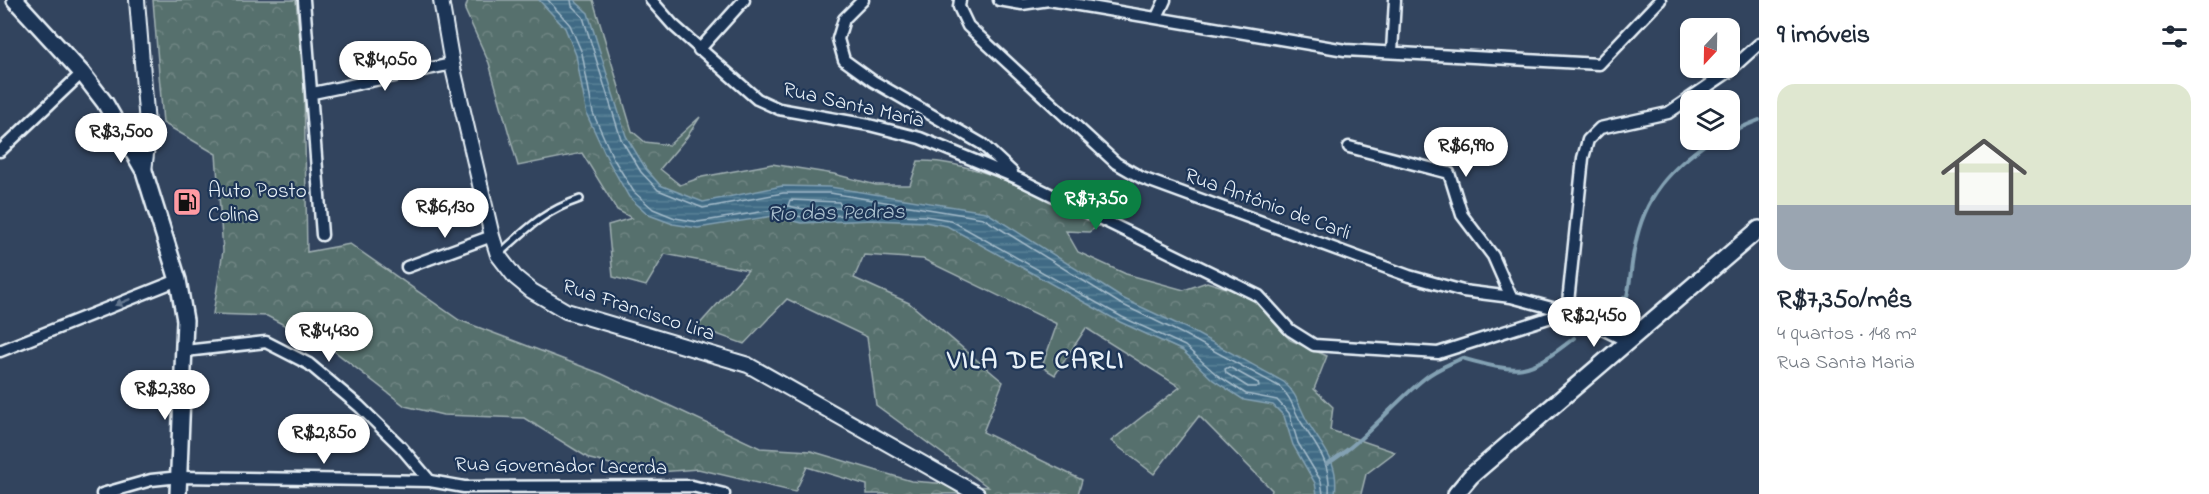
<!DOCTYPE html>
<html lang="pt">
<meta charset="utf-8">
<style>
:root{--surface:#fff;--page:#f6f6f7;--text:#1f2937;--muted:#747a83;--line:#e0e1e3;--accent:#0b8043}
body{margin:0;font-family:"Indie Flower",sans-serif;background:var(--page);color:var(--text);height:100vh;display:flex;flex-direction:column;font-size:22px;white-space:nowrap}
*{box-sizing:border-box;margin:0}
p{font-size:20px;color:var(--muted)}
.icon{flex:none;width:33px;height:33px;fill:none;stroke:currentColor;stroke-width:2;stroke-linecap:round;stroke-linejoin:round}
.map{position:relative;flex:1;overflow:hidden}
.sheet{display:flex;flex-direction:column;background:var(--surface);width:450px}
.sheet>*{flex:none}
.needle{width:39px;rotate:202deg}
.fabs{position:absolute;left:1680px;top:18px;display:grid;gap:12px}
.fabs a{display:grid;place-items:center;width:60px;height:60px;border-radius:12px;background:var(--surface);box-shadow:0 2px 4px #0004;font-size:30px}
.price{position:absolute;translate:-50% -51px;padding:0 14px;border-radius:21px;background:#fff;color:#222;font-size:20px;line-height:39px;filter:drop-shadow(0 2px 3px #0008)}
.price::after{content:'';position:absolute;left:50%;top:36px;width:18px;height:14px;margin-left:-9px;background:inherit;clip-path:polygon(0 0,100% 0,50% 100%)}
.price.current{background:var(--accent);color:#fff}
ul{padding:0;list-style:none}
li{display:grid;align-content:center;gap:12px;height:318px;padding:0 18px}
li+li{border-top:2px solid var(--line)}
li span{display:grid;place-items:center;height:186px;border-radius:18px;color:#555}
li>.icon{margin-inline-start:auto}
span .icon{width:108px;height:108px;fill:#fffc;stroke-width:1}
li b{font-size:26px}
h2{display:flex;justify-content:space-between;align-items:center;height:72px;padding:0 18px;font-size:26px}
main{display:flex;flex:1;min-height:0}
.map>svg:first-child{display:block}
.forest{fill:url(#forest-crowns);stroke:#a0b0b2;stroke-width:1.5}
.water{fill:url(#water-rules);stroke:#83a1b3;stroke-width:1.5}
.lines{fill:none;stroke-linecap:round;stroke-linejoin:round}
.shore{stroke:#a4bbca;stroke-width:1.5}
.stream{stroke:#83a1b3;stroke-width:4}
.service-casing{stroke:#e8f1f8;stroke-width:10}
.minor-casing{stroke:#e8f1f8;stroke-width:15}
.tertiary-casing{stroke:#e8f1f8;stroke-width:18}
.secondary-casing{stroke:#e8f1f8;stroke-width:20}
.service{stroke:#1d3557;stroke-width:5}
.minor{stroke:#1d3557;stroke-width:10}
.tertiary{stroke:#1d3557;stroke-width:14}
.secondary{stroke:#1d3557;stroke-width:15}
.oneway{fill:#64778f}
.labels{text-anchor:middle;stroke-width:4.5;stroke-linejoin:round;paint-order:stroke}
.street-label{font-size:21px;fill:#e8f1f8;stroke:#1d3557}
.poi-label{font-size:21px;fill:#e8f1f8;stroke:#1d3557;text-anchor:start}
.water-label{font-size:22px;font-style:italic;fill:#adc2d0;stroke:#1d3557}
.district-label{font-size:27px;font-weight:bold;letter-spacing:1.5px;fill:#e8f1f8;stroke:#1d3557}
</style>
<main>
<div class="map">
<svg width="1759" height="494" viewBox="0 0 1759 494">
<defs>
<pattern id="forest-crowns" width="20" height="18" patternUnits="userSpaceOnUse" patternTransform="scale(1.5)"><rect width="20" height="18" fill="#57706d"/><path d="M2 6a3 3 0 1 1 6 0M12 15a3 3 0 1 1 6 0" fill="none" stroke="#6f8583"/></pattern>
<pattern id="water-rules" width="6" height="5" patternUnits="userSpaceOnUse" patternTransform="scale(1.5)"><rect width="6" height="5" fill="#3f6b85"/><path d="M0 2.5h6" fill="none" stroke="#5b8197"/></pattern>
</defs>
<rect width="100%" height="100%" fill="#32445e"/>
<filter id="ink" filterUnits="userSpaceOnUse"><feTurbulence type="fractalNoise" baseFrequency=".0167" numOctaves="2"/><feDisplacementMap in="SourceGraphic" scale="12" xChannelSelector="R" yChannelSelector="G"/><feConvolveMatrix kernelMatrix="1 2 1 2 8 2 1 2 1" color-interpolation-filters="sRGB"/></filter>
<g filter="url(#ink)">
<path class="forest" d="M 153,0 L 296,0 L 304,86 L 307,252 L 350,244 L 459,320 L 602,374 L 760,448 L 811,451 L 911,481 L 988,487 L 876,405 L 867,337 L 787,299 L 744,344 L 697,327 L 748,270 L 665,254 L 646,286 L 613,277 L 608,225 L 632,218 L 617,210 L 582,153 L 518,166 L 489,63 L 465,10 L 468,0 L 593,0 L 632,131 L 645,142 L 669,145 L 700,117 L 687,137 L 660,169 L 680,185 L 702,177 L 772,164 L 834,174 L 876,185 L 910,185 L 918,161 C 978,159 1046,200 1101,224 L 1089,232 L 1066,231 L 1078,252 L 1126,274 L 1184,290 L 1207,282 L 1249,295 L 1290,340 L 1327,356 L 1314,389 L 1333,407 L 1330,430 L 1395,452 L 1366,474 L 1361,494 L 1271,494 L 1272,490 L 1199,416 L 1154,474 L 1111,441 L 1180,387 L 1086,328 L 1055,375 L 1042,367 L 1057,324 L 923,259 L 864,255 L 854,278 L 909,303 L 1003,382 L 983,432 L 1082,480 L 1078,494 L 867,494 L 867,485 L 807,467 L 795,492 L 698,469 L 646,473 L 590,459 L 524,418 L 443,415 L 405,406 L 334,351 L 267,316 L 213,314 L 223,251 L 216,154 L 163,123 Z"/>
<path class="water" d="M 539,0 L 574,0 L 588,13 L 626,136 L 646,169 L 660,185 L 703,202 L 782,186 L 830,187 L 986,212 L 1122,298 L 1188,329 L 1284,382 C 1297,395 1297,401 1305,417 C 1319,445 1340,458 1335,494 L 1317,494 L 1315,483 L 1293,445 L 1284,416 L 1273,405 L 1244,400 L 1213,380 L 1183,351 L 1120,322 L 947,226 L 925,222 L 873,220 L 801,223 L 773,216 L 698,228 L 673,224 L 649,215 L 629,197 L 608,160 L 587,115 L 576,55 L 565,28 Z"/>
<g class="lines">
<path class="shore" d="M 548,0 L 570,25 L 582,53 L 593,113 L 613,158 L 634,192 L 653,209 L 675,218 L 698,222 L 773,210 L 802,217 L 873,214 L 925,216 L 950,220 L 1122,317 L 1185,346 L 1217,375 L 1246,394 L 1277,400 L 1289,413 L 1298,443 L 1321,481 L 1323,494
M 571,0 L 572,6 L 583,17 L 621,139 L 641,172 L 658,190 L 703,208 L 783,193 L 830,193 L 983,218 L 1119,303 L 1185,335 L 1280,387 C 1292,398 1293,409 1301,422 C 1317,448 1331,461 1329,494
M 790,200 L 839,202 L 841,206 L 839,208 L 803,209 L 788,206 Z
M 1229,367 L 1258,383 L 1259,387 L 1248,387 L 1226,373 L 1225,369 Z"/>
<path class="stream" d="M 1730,132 L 1759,120
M 1601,314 L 1627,296 C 1631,280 1631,263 1635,246 C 1644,196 1671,168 1711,140
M 1327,464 C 1365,441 1391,405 1425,378 C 1436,369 1450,364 1462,358 C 1520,374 1526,376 1574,338"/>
<g class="service-casing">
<path id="service" d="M 498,255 C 527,229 542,212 580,199"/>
</g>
<g class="minor-casing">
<path id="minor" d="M 304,0 L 322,235
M 651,0 L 673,25 L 757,99 L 779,109 L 869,125 L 920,138 L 1017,178 L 1259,296 L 1290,330 L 1314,345 L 1438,353 L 1567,312 L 1583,158 L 1588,140 L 1600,128 L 1668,113 L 1727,73 L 1759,44
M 863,0 L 844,19 L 838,39 L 844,60 L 873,81 L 982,144 L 1012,172
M 960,0 L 959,7 L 968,26 L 1116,163 L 1142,178 L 1409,276 L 1463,291 L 1511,297 L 1567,312 L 1627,341
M 999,0 L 1022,4 L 1049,0 L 1345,50 L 1599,64 L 1660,0
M 1157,17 L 1165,0
M 699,50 L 744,0
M 1392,52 L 1395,0
M 313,93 L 452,64
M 1349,147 L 1449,173 L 1462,215 L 1493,256 L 1511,297
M 0,151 L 82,73
M 407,267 L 492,236
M 0,351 L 178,280
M 185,351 L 266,342 L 309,364 L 359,406 L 401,447 L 430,481
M 102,494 L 151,480 L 180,477 L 430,481 L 464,487 L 692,486 L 724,494"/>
</g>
<g class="tertiary-casing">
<path id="tertiary" d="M 137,0 L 148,137 L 144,171
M 441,0 L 452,64 L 492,236 L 498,255 L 515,277 L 532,291 L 566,311 L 748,365 L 977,494"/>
</g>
<g class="secondary-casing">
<path id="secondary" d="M 15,0 L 82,73 L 105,103 L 144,171 L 178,280 L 185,320 L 178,494
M 1456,494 L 1471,476 L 1759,229"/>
</g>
<use href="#service" class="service"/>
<use href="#minor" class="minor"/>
<use href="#tertiary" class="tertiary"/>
<use href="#secondary" class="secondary"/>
</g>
<defs><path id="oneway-solid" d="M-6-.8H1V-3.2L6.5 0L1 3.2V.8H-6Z" transform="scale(1.5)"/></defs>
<use class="oneway" href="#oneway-solid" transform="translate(123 302) rotate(158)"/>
</g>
<defs>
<g id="fuel-square" transform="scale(1.5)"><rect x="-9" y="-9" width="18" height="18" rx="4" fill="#ff9aa2" stroke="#1d3557"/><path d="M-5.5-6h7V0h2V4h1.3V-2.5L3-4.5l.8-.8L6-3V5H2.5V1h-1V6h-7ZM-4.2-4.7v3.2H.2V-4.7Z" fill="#111"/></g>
</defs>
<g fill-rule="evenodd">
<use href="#fuel-square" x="187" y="202"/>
</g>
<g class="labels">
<g class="street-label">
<text transform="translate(854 104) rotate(13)" y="7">Rua Santa Maria</text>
<text transform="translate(1268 203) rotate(20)" y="7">Rua Antônio de Carli</text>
<text transform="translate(639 309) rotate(18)" y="7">Rua Francisco Lira</text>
<text transform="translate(561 465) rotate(1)" y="7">Rua Governador Lacerda</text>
</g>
<g class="poi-label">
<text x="208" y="197">Auto Posto<tspan x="208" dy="24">Colina</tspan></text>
</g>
<g class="water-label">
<text transform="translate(836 211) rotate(-1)" y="8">Rio das Pedras</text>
</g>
<g class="district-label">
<text x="1036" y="368">VILA DE CARLI</text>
</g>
</g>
</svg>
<div class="fabs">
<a><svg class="needle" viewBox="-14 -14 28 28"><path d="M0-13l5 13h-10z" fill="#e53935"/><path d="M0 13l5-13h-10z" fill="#747a83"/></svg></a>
<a><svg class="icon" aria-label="layers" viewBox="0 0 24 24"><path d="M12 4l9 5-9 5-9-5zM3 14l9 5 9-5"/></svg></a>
</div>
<b class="price" style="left:385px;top:92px">R$4,050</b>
<b class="price" style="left:121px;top:164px">R$3,500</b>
<b class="price" style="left:1466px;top:178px">R$6,990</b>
<b class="price current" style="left:1096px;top:231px">R$7,350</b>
<b class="price" style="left:445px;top:239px">R$6,130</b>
<b class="price" style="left:1594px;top:348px">R$2,450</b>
<b class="price" style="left:329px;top:363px">R$4,430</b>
<b class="price" style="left:165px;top:421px">R$2,380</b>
<b class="price" style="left:324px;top:465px">R$2,850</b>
</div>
<section class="sheet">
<h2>9 imóveis<svg class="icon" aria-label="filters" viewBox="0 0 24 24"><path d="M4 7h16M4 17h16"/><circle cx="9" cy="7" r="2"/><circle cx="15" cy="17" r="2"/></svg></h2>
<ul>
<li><span style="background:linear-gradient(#dfe7d0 65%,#9aa5b1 0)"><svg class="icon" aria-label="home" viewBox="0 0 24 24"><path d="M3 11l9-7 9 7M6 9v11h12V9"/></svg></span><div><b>R$7,350/mês</b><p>4 quartos · 148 m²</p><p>Rua Santa Maria</p></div></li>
</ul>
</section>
</main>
